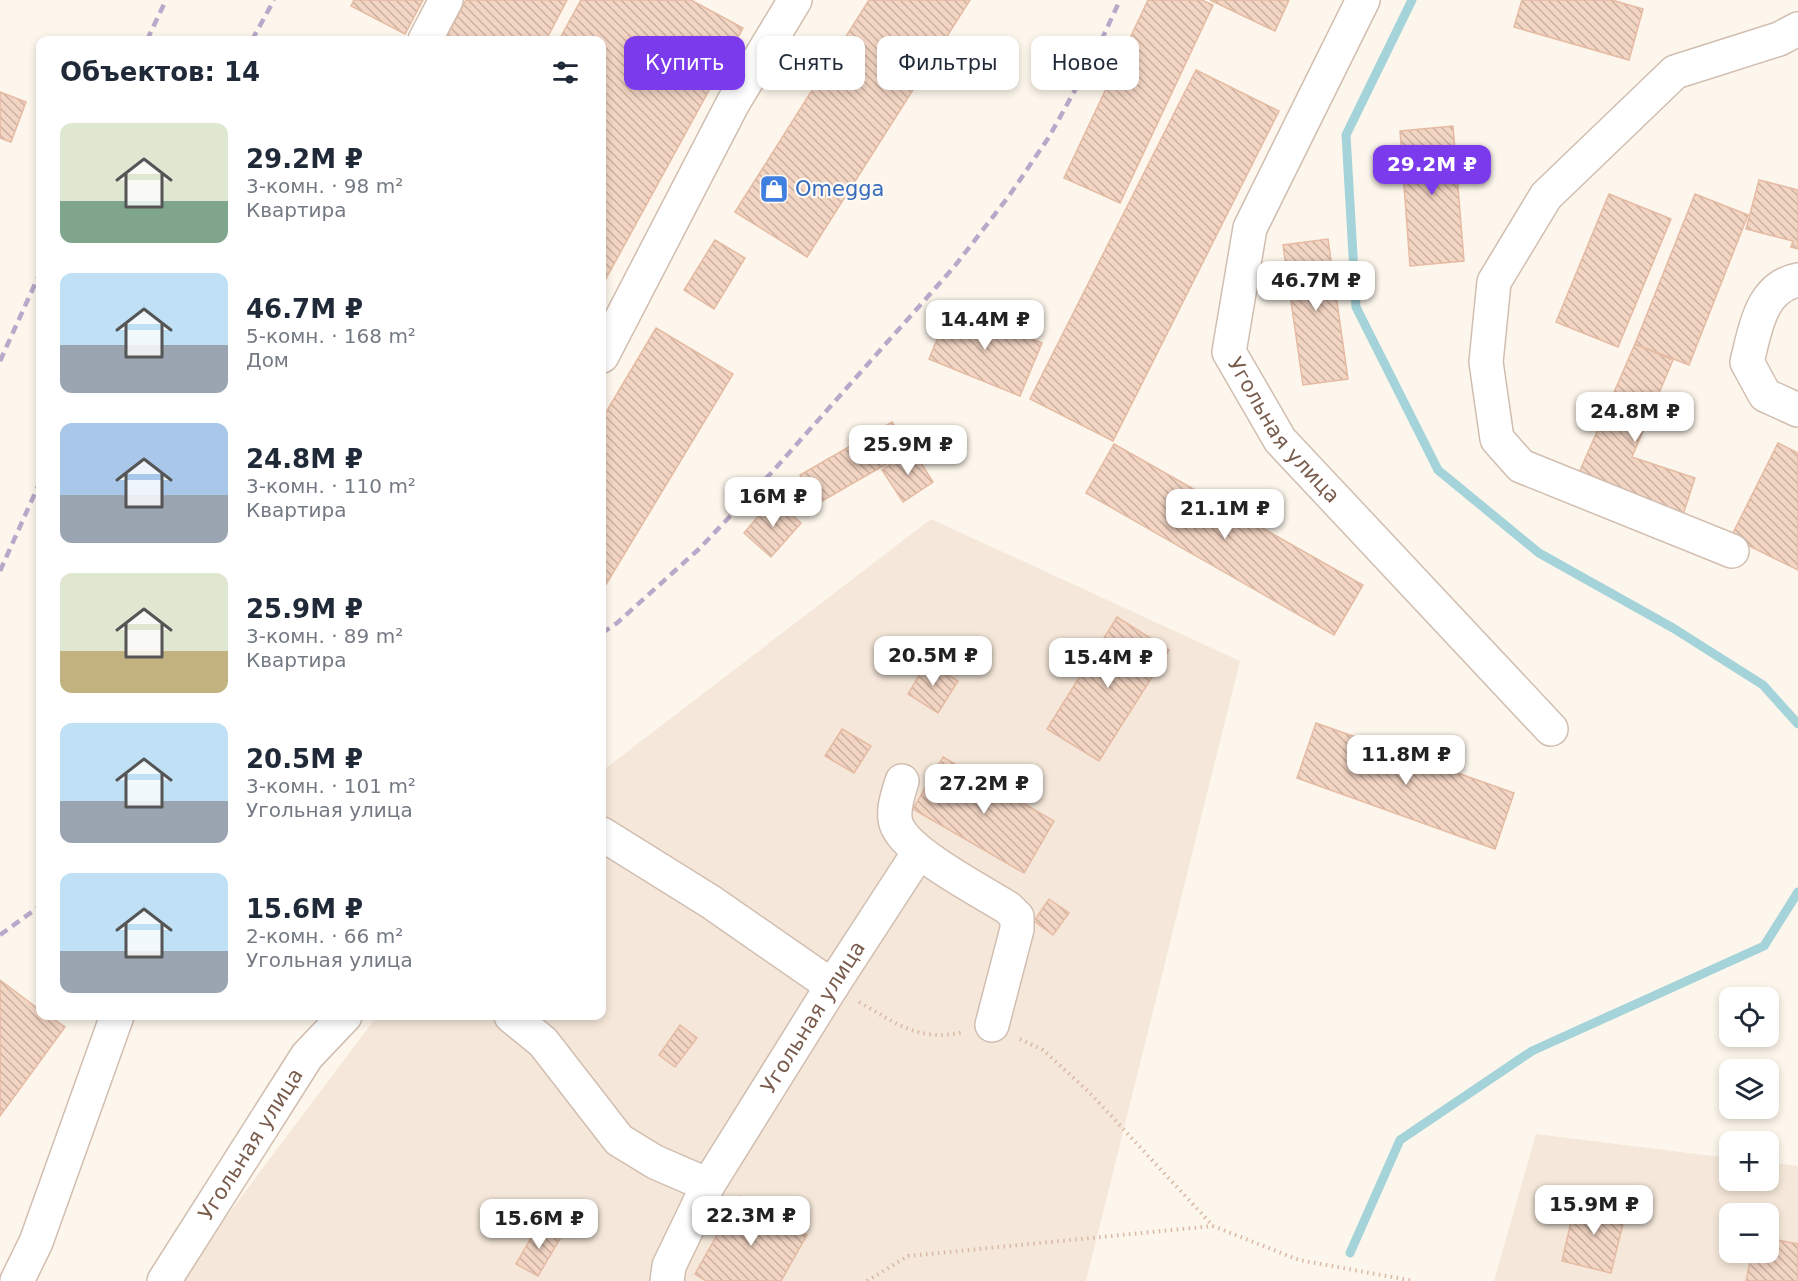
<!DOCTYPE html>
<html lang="ru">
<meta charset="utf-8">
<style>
:root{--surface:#fff;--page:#f6f6f7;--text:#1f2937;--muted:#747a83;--accent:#7c3aed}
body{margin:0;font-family:"DejaVu Sans",sans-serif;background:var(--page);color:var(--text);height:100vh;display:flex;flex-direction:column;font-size:22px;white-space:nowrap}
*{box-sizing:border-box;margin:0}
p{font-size:20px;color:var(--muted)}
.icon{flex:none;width:33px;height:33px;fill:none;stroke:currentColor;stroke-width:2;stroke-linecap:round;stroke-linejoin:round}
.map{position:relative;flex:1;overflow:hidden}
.sheet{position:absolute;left:36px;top:36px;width:570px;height:984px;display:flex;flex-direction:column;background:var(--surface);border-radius:12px;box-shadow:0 3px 9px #0003}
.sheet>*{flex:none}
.guide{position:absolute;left:624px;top:36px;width:570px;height:54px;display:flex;gap:12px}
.fabs{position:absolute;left:1719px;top:987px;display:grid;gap:12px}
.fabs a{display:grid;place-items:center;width:60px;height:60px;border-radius:12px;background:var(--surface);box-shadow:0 3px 9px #0003;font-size:30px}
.price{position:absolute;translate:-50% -51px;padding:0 14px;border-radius:12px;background:#fff;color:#222;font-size:20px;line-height:39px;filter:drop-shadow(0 2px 3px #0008)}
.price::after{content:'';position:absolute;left:50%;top:36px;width:18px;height:14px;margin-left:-9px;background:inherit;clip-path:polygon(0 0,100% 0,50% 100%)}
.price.on{background:var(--accent);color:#fff}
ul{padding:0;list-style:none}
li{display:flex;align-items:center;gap:18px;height:150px;padding:0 24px}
li span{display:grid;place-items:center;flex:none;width:168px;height:120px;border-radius:12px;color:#555}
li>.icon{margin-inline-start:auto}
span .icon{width:72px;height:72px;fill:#fffc;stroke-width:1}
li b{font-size:26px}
h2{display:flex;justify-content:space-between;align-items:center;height:72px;padding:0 24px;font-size:26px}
.tag{padding:0 21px;border-radius:12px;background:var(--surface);box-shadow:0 3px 9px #0003;font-size:21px;line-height:54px}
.tag.on{background:var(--accent);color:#fff}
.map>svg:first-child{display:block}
.residential{fill:#f5e8da;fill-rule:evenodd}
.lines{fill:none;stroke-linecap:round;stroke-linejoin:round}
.stream{stroke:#a5d3da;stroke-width:9}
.building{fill:url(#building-back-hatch);stroke:#e6bba3;stroke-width:1.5}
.minor-casing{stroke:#d1beb0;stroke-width:36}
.path{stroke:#d9b8a5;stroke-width:4;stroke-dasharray:1.5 4.5;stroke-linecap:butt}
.minor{stroke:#fff;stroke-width:33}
.rail{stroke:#b9a8c9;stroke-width:4.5;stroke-dasharray:9 6;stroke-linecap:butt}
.labels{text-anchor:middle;stroke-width:4.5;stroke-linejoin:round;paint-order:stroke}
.shop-label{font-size:21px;fill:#366cbe;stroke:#fffaf3;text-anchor:start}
.street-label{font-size:21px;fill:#7a5c4d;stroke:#fffaf3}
</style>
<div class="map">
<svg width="1798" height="1281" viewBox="0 0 1798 1281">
<defs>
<pattern id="building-back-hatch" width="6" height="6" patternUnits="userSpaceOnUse" patternTransform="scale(1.5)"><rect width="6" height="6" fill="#f3d5c3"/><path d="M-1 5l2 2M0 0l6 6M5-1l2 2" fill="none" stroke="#cab0a1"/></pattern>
</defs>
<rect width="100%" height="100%" fill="#fdf6ec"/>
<path class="residential" d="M 931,519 L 1240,661 L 1086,1281 L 178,1281 L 377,1016 L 602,1016 L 602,771 Z
M 1536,1134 L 1729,1158 L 1730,1180 L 1768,1180 L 1769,1162 L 1798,1166 L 1798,1281 L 1494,1281 ZM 1730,1214 L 1768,1214 L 1768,1252 L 1730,1252 Z"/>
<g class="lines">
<path class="stream" d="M 1412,0 L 1346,135 L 1356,307 L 1438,470 L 1539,553 L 1673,628 L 1763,685 L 1798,724
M 1350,1253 L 1400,1140 L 1532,1051 L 1764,946 L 1798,892"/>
</g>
<path class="building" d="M 354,0 L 423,0 L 405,34 L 351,6 Z
M 466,0 L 567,0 L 546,40 L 445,40 Z
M 581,0 L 691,0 L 743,28 L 602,286 L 602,40 L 559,40 Z
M 869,0 L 970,0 L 807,257 L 735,212 Z
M 1148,0 L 1202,0 L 1213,5 L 1120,203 L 1064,178 Z
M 1210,0 L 1289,0 L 1275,31 Z
M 1522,0 L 1612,0 L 1643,9 L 1629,60 L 1514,27 Z
M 1196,70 L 1279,111 L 1113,441 L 1030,399 Z
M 0,92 L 26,102 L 11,142 L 0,138 Z
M 1453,126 L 1464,261 L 1410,266 L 1400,131 Z
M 1759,180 L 1798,190 L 1798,249 L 1791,247 L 1793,241 L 1746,229 Z
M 1609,194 L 1671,219 L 1618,347 L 1556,322 Z
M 1695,194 L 1748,215 L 1689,365 L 1635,344 Z
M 1328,239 L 1348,379 L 1303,385 L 1283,245 Z
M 715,240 L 745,258 L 714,309 L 684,290 Z
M 951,305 L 1042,343 L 1020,396 L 929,359 Z
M 656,328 L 733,374 L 602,591 L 602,419 Z
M 1635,344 L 1673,360 L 1632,457 L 1695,478 L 1681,521 L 1575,482 Z
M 892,422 L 909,451 L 817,504 L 800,475 Z
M 1778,443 L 1798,453 L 1798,570 L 1731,537 Z
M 1114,444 L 1363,585 L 1334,635 L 1086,493 Z
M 912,449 L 933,482 L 903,502 L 882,470 Z
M 774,498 L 801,523 L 771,557 L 744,533 Z
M 1117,617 L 1169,650 L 1099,761 L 1047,729 Z
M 927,662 L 958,681 L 938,713 L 908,694 Z
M 1316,723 L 1514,793 L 1495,849 L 1297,778 Z
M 842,729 L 871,746 L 854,773 L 825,756 Z
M 943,757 L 1054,821 L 1024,873 L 913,809 Z
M 1049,899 L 1069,913 L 1053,935 L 1034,921 Z
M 0,980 L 40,1010 L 40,1016 L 49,1016 L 65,1027 L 0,1116 Z
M 680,1025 L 697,1038 L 675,1067 L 659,1055 Z
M 739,1196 L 807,1235 L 781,1281 L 706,1281 L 695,1274 Z
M 1576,1200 L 1626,1211 L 1611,1273 L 1562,1261 Z
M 539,1224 L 561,1237 L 538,1276 L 516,1264 Z
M 1768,1238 L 1798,1244 L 1798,1281 L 1746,1281 L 1752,1252 L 1768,1252 Z"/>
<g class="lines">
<g class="minor-casing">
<g id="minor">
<path id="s1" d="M 1363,0 L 1250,228 L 1229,352 L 1280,440 L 1551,729"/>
<path d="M 425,40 L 446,0"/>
<path d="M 1798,280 C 1760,287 1755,331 1747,362 L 1765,395 L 1798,410"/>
<path d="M 602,356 L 733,103 L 795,0"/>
<path d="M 1732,551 L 1521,466 L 1497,439 L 1486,362 L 1494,282 L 1546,196 L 1675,72 L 1779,39 L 1798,29"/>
<path d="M 902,781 C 898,795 891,812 897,826 C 909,854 981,891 1008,908 L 1017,917 L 1017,929 L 992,1025"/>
<path d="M 602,834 L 711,902 L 832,986"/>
<path d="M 511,1016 L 543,1042 L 619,1140 L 655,1162 L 708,1185"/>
<path d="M 17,1281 L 36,1242 L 117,1016"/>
<path id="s2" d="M 164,1281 L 307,1056 L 345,1016"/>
<path id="s3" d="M 667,1281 L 669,1266 L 708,1185 L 832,986 L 919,852"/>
</g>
</g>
<path class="path" d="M 859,1002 C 894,1022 920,1043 963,1032
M 1020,1039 L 1043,1050 L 1089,1092 L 1213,1226 L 1299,1260 L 1414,1281
M 867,1281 L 908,1256 L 1213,1226"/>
<use href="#minor" class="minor"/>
<path class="rail" d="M 147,40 L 166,0
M 252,40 L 274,0
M 0,361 L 40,273
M 0,571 L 40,482
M 602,633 L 617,623 L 699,549 L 773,471 L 954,267 L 1009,196 L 1049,137 L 1095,54 L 1120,0
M 0,935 L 40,906"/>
</g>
<defs>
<g id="shop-square" transform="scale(1.5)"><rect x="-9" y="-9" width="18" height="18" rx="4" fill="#3f7fe0" stroke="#fffaf3"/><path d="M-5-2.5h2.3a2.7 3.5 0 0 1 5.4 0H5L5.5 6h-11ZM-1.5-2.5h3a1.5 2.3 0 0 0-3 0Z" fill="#fff"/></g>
</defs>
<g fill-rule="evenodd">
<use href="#shop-square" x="774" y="189"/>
</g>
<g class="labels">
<g class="shop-label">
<text x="795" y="196">Omegga</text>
</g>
<g class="street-label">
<text dy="7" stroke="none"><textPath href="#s1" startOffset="476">Угольная улица</textPath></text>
<text dy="7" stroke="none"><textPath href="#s3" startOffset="303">Угольная улица</textPath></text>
<text dy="7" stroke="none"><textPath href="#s2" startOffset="162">Угольная улица</textPath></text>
</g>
</g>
</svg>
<div class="fabs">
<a><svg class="icon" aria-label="locate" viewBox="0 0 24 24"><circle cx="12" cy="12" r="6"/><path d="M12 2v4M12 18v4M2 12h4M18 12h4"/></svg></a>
<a><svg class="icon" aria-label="layers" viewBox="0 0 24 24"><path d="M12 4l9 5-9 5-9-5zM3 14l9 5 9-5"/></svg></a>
<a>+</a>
<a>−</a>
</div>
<b class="price on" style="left:1432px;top:196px">29.2M ₽</b>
<b class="price" style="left:1316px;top:312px">46.7M ₽</b>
<b class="price" style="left:985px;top:351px">14.4M ₽</b>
<b class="price" style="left:1635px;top:443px">24.8M ₽</b>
<b class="price" style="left:908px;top:476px">25.9M ₽</b>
<b class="price" style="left:773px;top:528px">16M ₽</b>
<b class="price" style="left:1225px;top:540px">21.1M ₽</b>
<b class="price" style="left:933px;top:687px">20.5M ₽</b>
<b class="price" style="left:1108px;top:689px">15.4M ₽</b>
<b class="price" style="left:1406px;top:786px">11.8M ₽</b>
<b class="price" style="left:984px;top:815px">27.2M ₽</b>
<b class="price" style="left:1594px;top:1236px">15.9M ₽</b>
<b class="price" style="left:751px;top:1247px">22.3M ₽</b>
<b class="price" style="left:539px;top:1250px">15.6M ₽</b>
<div class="guide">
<a class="tag on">Купить</a>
<a class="tag">Снять</a>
<a class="tag">Фильтры</a>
<a class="tag">Новое</a>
</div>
<section class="sheet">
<h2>Объектов: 14<svg class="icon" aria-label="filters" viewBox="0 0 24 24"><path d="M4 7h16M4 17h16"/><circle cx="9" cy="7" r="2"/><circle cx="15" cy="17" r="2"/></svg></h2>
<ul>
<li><span style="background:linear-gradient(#dfe7d0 65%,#7fa58c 0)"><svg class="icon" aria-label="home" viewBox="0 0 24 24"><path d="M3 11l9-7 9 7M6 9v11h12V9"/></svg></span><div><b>29.2M ₽</b><p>3-комн. · 98 m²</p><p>Квартира</p></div></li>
<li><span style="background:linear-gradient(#bfe0f5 60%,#9aa5b1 0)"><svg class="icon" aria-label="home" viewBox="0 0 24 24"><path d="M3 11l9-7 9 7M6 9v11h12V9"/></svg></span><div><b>46.7M ₽</b><p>5-комн. · 168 m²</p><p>Дом</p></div></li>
<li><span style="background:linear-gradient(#a9c7e8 60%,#9aa5b1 0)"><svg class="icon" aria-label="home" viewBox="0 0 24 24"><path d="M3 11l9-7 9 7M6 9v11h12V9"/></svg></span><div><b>24.8M ₽</b><p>3-комн. · 110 m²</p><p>Квартира</p></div></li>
<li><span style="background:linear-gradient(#dfe7d0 65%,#c2b280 0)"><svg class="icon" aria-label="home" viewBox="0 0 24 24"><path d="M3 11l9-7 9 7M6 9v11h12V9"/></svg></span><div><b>25.9M ₽</b><p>3-комн. · 89 m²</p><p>Квартира</p></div></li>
<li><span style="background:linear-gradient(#bfe0f5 65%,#9aa5b1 0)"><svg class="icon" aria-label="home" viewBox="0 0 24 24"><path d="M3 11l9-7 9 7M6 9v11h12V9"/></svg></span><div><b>20.5M ₽</b><p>3-комн. · 101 m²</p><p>Угольная улица</p></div></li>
<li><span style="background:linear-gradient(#bfe0f5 65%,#9aa5b1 0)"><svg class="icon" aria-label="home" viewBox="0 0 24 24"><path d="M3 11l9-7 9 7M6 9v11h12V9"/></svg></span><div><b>15.6M ₽</b><p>2-комн. · 66 m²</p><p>Угольная улица</p></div></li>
</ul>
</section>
</div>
